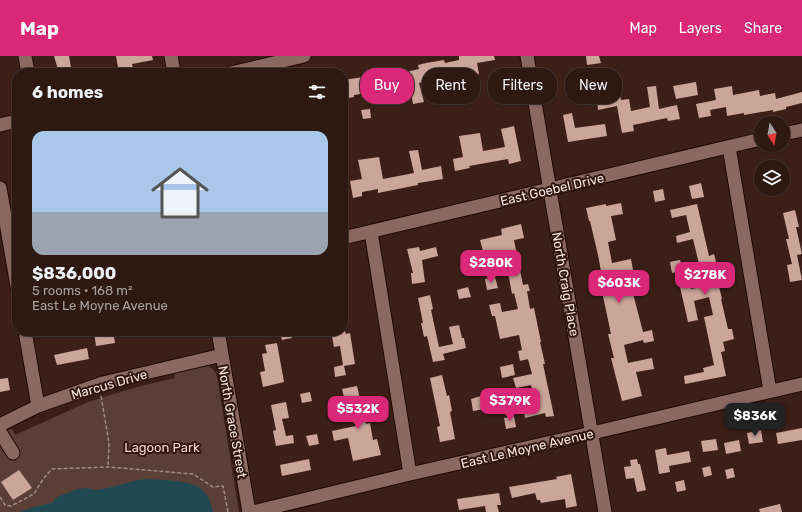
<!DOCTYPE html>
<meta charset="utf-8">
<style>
:root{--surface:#2d1812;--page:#392520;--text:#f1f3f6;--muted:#a7a09f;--line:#483732;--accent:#db2777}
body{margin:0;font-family:Rubik,sans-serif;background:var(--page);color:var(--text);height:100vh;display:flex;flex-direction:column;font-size:15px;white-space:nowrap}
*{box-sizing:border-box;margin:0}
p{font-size:13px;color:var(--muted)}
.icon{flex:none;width:22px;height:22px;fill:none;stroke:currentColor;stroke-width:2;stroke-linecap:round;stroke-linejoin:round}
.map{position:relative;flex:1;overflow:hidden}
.sheet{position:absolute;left:12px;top:12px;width:336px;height:268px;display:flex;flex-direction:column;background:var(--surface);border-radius:16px;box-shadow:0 1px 3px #0004,0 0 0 1px var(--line)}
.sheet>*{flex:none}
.hud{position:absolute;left:360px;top:12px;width:380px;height:36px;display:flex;gap:8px}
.needle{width:26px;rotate:169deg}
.fabs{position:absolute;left:754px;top:60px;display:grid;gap:8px}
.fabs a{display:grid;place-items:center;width:36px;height:36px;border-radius:50%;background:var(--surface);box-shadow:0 1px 3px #0004,0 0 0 1px var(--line);font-size:20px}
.price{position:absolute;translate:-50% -34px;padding:0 9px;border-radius:8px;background:var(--accent);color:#fff;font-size:13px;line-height:26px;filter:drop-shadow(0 1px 2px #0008)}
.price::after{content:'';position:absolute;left:50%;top:24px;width:12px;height:9px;margin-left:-6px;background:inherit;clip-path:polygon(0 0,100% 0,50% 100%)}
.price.active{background:#222;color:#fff}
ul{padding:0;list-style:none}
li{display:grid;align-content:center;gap:8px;height:212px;padding:0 20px}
li span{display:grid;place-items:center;height:124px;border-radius:12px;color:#555}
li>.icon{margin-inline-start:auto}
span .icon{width:72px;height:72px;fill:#fffc;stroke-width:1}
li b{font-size:17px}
h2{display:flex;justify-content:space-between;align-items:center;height:48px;padding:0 20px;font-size:17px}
.chip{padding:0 14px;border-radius:16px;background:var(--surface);box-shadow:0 1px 3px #0004,0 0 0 1px var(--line);font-size:14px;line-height:36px}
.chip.active{background:var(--accent);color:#fff}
header{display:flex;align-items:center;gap:24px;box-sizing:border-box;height:56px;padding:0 20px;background:var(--accent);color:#fff}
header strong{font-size:19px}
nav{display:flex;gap:22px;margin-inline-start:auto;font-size:14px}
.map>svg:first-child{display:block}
.green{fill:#5b3f37}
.water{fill:#214952}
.building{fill:#cba59a}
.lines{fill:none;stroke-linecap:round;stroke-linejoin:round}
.minor-casing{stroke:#210903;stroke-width:15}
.path{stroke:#a18a83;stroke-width:1.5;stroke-dasharray:4 2;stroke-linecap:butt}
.minor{stroke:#8a6960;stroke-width:13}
.labels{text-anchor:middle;stroke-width:4;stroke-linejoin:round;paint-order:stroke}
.street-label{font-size:13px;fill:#f8e5df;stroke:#31160f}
.park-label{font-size:13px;fill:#fbd4c9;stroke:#31160f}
</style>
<header>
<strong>Map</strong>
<nav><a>Map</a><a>Layers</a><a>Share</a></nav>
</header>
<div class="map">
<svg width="802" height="456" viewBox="0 0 802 456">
<rect width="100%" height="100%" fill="#3c2018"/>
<path class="green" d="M 203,310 C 211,310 214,313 217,320 L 239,456 L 0,456 L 0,377 L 12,373 L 15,379 L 88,346 L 137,331 L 175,322 L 174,315 Z"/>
<path class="water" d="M 147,423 C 161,424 187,424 200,432 C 208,437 211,447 213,456 L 20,456 L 33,451 L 52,447 L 57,441 L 78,433 L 86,432 L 96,434 L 108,432 L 138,424 Z"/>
<path class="building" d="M 54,0 L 69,0 L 72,17 L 59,17 Z
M 116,0 L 152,0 L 153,4 L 132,8 L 134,17 L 119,17 Z
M 459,0 L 494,0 L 495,4 L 477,7 L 479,18 L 454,22 L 457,41 L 446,43 L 444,30 L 438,31 L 437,23 L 419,27 L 424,46 L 413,48 L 411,36 L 394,40 L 393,34 L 389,34 L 388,29 L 372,32 L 373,36 L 354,39 L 354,41 L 343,43 L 343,24 L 377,19 L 378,24 L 394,21 L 393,15 L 401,13 L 402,17 L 419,13 L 418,9 L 426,7 L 444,4 L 445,7 L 459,4 Z
M 586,0 L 599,0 L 601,7 L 587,9 Z
M 696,26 L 698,39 L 676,43 L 673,30 Z
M 507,27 L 510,39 L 496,42 L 493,30 Z
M 618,27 L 621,44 L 629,43 L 631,55 L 650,51 L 647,31 L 656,30 L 659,53 L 677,49 L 680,63 L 668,65 L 667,62 L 633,69 L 634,75 L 622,77 L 617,50 L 598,54 L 597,44 L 609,41 L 607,29 Z
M 732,30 L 733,39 L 759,34 L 760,40 L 775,37 L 776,43 L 802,36 L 802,47 L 786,51 L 786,53 L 773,56 L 773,54 L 744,59 L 744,57 L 727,60 L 726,51 L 710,54 L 711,60 L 699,62 L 696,48 L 716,44 L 714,33 Z
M 370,53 L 371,62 L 363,63 L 361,54 Z
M 572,57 L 575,72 L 605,68 L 607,80 L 568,86 L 563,59 Z
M 514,70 L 521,105 L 509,108 L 508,103 L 469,110 L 470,112 L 455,115 L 453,103 L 463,101 L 459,80 L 480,77 L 483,95 L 505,91 L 501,73 Z
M 418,94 L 422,114 L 441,110 L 443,123 L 418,127 L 418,129 L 378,137 L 378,133 L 362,136 L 362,140 L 353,142 L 350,125 L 362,123 L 358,104 L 379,101 L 383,123 L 414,117 L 409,95 Z
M 701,127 L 704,141 L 692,143 L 689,130 Z
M 663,133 L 665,144 L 655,146 L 653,135 Z
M 621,147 L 623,158 L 611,160 L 616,184 L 608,186 L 612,207 L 631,203 L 633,214 L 611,218 L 614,234 L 631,230 L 643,276 L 652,274 L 654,285 L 644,287 L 643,284 L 624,289 L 628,307 L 652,302 L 654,313 L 636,316 L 642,340 L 622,345 L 611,302 L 614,302 L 608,278 L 611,278 L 600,226 L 603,226 L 598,199 L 590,165 L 589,165 L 586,152 L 606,148 L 606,150 Z
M 697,148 L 709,200 L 714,198 L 719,218 L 716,218 L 722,243 L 721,243 L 728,273 L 732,273 L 734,283 L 723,286 L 725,295 L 721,296 L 726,320 L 685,328 L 684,320 L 704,316 L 703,312 L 714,309 L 704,261 L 713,259 L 709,241 L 694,245 L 698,264 L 688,266 L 680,231 L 690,229 L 691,233 L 706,230 L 702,211 L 700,212 L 693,183 L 677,187 L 676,180 L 690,176 L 686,159 L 672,162 L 670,154 Z
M 795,154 L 799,171 L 796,171 L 802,198 L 797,199 L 802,224 L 790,226 L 787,209 L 792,208 L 786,183 L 789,183 L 783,157 Z
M 521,168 L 524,182 L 514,184 L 523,229 L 528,228 L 530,235 L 527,235 L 530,253 L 534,252 L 541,286 L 540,286 L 545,308 L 543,308 L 554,360 L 546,361 L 545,357 L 525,362 L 523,352 L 534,349 L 535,348 L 531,329 L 516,332 L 513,322 L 532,318 L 528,303 L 520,305 L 518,295 L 522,294 L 519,279 L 500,283 L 495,260 L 492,260 L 489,249 L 500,247 L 502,256 L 518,253 L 514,237 L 512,238 L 505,200 L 487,204 L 485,195 L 483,195 L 480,184 L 502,179 L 501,173 Z
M 419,191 L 420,195 L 436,191 L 438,200 L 422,204 L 425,226 L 412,228 L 411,217 L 413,217 L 407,193 Z
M 680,204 L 683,215 L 672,217 L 670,206 Z
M 495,221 L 498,232 L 487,234 L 485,223 Z
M 468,231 L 471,241 L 459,243 L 457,234 Z
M 430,239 L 433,253 L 431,254 L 439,291 L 453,288 L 449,271 L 459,269 L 462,282 L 464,282 L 466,292 L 443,298 L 445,304 L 433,306 L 427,280 L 424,281 L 421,267 L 423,267 L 418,242 Z
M 94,275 L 113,275 L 115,287 L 96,290 Z
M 290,275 L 292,282 L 282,284 L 280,277 Z
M 331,275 L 345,275 L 346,278 L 350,277 L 355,308 L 344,310 L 346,319 L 335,321 L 334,311 L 343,309 L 340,290 L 334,291 Z
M 277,287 L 284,326 L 263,331 L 260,316 L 265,315 L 262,298 L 267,297 L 265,289 Z
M 87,292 L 89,303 L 57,309 L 54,299 Z
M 513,308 L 515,319 L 502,322 L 500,311 Z
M 442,319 L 447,340 L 449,339 L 452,355 L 450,356 L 455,383 L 440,386 L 437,371 L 440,370 L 430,322 Z
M 8,322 L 10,334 L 0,336 L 0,323 Z
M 357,330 L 366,368 L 370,367 L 373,384 L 377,383 L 381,399 L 353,405 L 348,382 L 334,385 L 332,375 L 356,370 L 352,348 L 346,349 L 342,333 Z
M 310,336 L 312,345 L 302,347 L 300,338 Z
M 481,340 L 484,353 L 473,355 L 471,343 Z
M 286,346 L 289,362 L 282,363 L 286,380 L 293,379 L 294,387 L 276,390 L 273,375 L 276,374 L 271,349 Z
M 514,360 L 516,371 L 506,373 L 504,362 Z
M 802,372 L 802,384 L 778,388 L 776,377 Z
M 761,374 L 763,386 L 749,388 L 747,377 Z
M 317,378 L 319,388 L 309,390 L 306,380 Z
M 716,383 L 718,394 L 703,396 L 701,385 Z
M 739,384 L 741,395 L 726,398 L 724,387 Z
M 666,392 L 667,399 L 689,395 L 691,406 L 669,410 L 670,416 L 659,418 L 655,394 Z
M 309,403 L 311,414 L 282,420 L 280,409 Z
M 637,403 L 638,408 L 640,408 L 646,434 L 637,436 L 634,422 L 626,423 L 624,411 L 631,410 L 630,404 Z
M 710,410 L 712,419 L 704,421 L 702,412 Z
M 733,412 L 735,421 L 727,423 L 725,414 Z
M 19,414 L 32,432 L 13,444 L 1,426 Z
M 571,418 L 577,450 L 566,452 L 565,443 L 541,447 L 540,444 L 537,444 L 535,437 L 512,442 L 509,431 L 557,423 L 556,421 Z
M 684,424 L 686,434 L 677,436 L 675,426 Z
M 499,437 L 501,449 L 497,449 L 499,456 L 486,456 L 485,450 L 459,454 L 457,443 Z
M 780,448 L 782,456 L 760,456 L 759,453 Z"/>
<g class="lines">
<g class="minor-casing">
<path id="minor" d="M 25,0 L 28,17
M 171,0 L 174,17
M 527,0 L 605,456
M 231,17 L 304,0
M 0,69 L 17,65
M 783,78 L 802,74
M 729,91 L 770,335
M 0,132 L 17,230
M 371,176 L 410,418
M 343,182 L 761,83
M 25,275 L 38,350
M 218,275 L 249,456
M 0,369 L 38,350 L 103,327 L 222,299
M 0,376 L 13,397
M 253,456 L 410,418 L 592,377 L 802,328"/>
</g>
<path class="path" d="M 101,340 L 109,387 L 108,411
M 0,441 L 5,449 L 11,450 L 34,438 L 43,423 L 52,413 L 108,411 L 193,418 L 213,431 L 223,430 L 228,456"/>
<use href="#minor" class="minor"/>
</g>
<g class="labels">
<g class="street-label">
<text transform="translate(552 133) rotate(-13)" y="5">East Goebel Drive</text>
<text transform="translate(566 228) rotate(80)" y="5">North Craig Place</text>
<text transform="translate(109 328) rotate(-16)" y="5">Marcus Drive</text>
<text transform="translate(233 366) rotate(80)" y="5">North Grace Street</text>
<text transform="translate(527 392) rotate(-13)" y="5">East Le Moyne Avenue</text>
</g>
<g class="park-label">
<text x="162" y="396">Lagoon Park</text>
</g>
</g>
</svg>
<div class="fabs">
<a><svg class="needle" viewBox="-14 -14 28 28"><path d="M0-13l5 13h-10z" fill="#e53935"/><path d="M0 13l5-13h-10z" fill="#a7a09f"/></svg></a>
<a><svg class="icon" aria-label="layers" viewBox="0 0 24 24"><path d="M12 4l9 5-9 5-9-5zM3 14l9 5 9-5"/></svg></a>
</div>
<b class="price" style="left:491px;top:228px">$280K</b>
<b class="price" style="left:705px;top:240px">$278K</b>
<b class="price" style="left:619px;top:248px">$603K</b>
<b class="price" style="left:510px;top:366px">$379K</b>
<b class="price" style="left:358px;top:374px">$532K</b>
<b class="price active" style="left:755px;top:381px">$836K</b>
<div class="hud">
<a class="chip active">Buy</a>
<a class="chip">Rent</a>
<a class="chip">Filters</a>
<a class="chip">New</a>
</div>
<section class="sheet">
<h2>6 homes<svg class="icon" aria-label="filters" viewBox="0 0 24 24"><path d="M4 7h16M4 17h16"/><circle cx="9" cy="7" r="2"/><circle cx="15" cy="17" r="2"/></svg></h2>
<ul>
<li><span style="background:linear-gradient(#a9c7e8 65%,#9aa5b1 0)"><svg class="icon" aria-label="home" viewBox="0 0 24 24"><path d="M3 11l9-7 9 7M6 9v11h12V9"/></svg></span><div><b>$836,000</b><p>5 rooms · 168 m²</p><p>East Le Moyne Avenue</p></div></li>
</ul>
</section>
</div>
